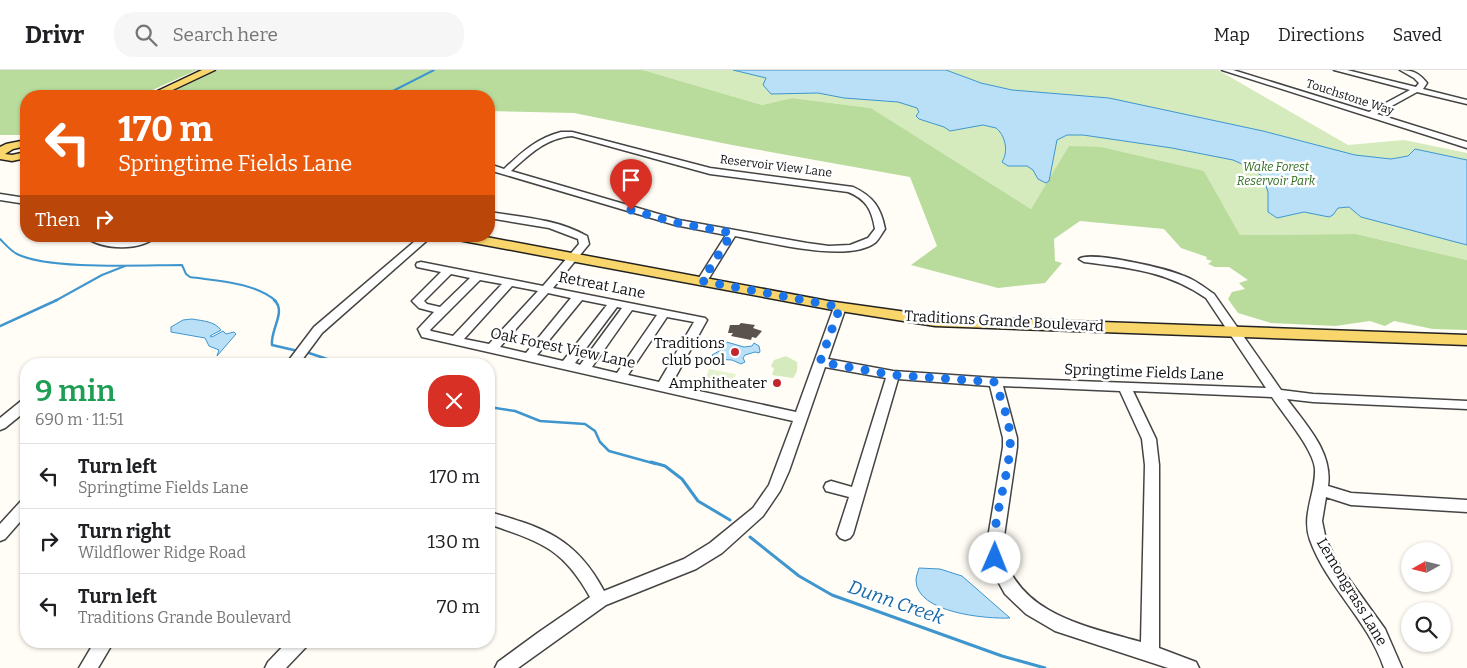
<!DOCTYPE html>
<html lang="en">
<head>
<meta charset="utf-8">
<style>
	:root { --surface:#fff; --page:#f6f6f6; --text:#202124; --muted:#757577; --line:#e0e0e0 }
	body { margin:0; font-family:Bitter,serif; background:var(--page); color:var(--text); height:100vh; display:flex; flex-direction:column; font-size:19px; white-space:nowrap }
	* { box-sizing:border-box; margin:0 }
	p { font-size:16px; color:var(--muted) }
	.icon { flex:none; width:28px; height:28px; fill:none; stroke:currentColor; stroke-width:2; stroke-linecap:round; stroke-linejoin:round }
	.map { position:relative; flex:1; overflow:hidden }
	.side { position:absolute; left:20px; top:288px; width:475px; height:290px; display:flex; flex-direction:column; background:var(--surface); border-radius:20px; box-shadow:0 1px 4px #0004 }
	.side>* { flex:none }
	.hud { position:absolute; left:20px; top:20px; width:475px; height:152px; border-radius:20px; box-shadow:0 1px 4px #0004; background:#ea580c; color:#fff; overflow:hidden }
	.needle { width:32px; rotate:262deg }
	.buttons { position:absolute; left:1401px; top:472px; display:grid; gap:10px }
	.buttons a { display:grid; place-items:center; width:50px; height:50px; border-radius:50%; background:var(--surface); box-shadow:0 1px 4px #0004; font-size:25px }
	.pin { position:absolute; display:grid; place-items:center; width:42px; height:42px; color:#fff; margin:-51px -21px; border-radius:50% 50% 50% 0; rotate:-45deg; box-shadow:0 0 5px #0007 }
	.pin .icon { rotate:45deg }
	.me { position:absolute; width:55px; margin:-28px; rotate:1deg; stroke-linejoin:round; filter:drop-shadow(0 0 4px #0008) }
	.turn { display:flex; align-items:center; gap:18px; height:105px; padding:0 15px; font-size:22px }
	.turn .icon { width:65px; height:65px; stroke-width:2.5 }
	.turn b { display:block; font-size:35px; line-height:42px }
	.then { display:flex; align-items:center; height:48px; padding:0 15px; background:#0003; gap:10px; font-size:19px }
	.round { display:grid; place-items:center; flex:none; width:52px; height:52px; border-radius:20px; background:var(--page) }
	.headline { display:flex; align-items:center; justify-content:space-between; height:85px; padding:0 15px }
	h1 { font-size:30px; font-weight:600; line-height:38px; color:#1e9e55 }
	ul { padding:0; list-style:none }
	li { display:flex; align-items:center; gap:15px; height:65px; padding:0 15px; border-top:1px solid var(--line) }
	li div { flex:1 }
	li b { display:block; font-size:19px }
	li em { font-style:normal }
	header { display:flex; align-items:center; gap:30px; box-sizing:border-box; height:70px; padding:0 25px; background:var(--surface); border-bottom:1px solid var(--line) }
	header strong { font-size:24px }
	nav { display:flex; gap:28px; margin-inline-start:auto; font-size:18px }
	.search { width:350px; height:45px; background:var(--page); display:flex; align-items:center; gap:12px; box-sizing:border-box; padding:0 18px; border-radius:20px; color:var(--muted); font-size:19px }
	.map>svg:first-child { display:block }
	.green { fill:#d5ebbd }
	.forest { fill:#b9dc9c }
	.pitch { fill:#e6f2cf }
	.water { fill:#b9e0f7; stroke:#3f96cf }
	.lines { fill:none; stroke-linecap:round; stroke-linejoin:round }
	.stream-far2 { stroke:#3f96cf; stroke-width:2 }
	.stream-far1 { stroke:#3f96cf; stroke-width:2.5 }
	.stream { stroke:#3f96cf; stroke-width:3 }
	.building { fill:#5a524d }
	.minor-casing { stroke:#444; stroke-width:3 }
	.major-casing { stroke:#222; stroke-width:3 }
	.minor { fill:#fff; fill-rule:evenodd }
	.major { fill:#f9d66b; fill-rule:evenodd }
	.route { stroke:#1a73e8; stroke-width:9; stroke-dasharray:0 16.2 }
	.poi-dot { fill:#c4262e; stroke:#fff; stroke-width:2 }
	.labels { text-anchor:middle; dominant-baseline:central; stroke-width:5; stroke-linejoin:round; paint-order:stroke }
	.far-street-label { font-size:12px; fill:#111; stroke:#fff }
	.far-park-label { font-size:12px; font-style:italic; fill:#2f6b1f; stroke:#fff }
	.street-label { font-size:15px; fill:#111; stroke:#fff }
	.poi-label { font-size:15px; fill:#111; stroke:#fff; text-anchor:end }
	.near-water-label { font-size:19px; font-style:italic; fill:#1768a6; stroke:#fff }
</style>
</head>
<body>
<header>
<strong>Drivr</strong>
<div class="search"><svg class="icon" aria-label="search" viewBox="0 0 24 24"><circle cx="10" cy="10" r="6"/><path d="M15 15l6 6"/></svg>Search here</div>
<nav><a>Map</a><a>Directions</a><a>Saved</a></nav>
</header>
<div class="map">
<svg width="1467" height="598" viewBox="0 0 1467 598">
	<rect width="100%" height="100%" fill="#fffdf5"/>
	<g class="green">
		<path d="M 643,0 L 1218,0 L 1348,75 L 1404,70 L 1467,83 L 1467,190 L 1356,164 L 1240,165 L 1204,101 L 1063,87 L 1031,139 L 871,38 L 792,28 L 762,35 Z"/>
		<path d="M 786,286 L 797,292 C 798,299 797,303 793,308 L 772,305 L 774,299 L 771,296 L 774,290 Z"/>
	</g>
	<g class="forest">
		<path d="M 0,0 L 197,0 L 139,26 L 26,26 L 26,65 L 0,65 Z"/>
		<path d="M 218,0 L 643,0 L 762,35 L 792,28 L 871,38 L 1031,139 L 1069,76 L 1101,77 L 1204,101 L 1240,165 L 1356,164 L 1467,190 L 1467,260 L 1433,259 L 1394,251 L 1385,256 L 1370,251 L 1335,256 L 1271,253 L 1238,243 L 1228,229 L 1232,222 L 1245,219 L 1239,213 L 1248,210 L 1229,197 L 1215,197 L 1208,194 L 1212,191 L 1206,189 L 1207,187 L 1181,178 L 1164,159 L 1080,151 L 1054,169 L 1055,191 L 1062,193 L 1045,213 L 998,218 L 911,195 L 937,176 L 910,107 L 732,75 L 574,43 L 489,41 L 489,26 L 164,26 Z"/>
	</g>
	<path class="pitch" d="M 709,299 L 736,304 L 732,314 L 705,309 Z"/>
	<g class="water">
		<path d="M 733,0 L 946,0 L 981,13 L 1012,20 L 1109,28 L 1263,61 L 1355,85 L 1391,89 L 1408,86 L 1415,79 L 1467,90 L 1467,175 L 1361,147 L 1349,137 L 1338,138 L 1333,145 L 1329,147 L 1304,142 L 1277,148 L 1268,142 L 1268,122 L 1263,107 L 1251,98 L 1233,90 L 1172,78 L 1083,65 L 1067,65 L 1057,70 L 1049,111 L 1046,113 L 1038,109 L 1033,100 L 1027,96 L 1008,96 L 1002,92 C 1009,81 1005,65 996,58 L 983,55 L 950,61 L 944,57 L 919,49 L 916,46 L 919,42 L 917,38 L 898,32 L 844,28 L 818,23 L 771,24 L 763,15 L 766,8 Z"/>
		<path d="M 192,249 C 203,251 214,251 221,260 L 210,266 L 212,267 L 223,261 L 226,264 L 234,262 L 236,264 L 217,286 L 219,280 L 209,276 L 205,268 L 171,262 L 171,257 L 183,250 Z"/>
		<path d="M 723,271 L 744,277 L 752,276 L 754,273 L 759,276 L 760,281 L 759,283 L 755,282 L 745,285 L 743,288 L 745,292 L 741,294 L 732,290 L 715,289 L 712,285 L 721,280 L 719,274 Z"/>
		<path d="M 919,498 L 940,499 L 962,506 L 1010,548 C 986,549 916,543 916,510 C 916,506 918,502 919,498 Z"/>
	</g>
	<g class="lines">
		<g class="stream-far2">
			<path d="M 383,26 L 434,0"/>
			<path d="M 0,169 C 5,174 11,181 17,184 C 49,200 143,195 182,195 L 186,204 L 190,207 C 217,211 254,212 276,231"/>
			<path d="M 55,231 L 102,205 L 125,196"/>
		</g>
		<g class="stream-far1">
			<path d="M 274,230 C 287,241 270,260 272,275 L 298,281"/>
			<path d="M 0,256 L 57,230"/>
			<path d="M 306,282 L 342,294"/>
			<path d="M 489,337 L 515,341 L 540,351 L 585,354 L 595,361 L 600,372 L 609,381 L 656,394"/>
		</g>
		<g class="stream">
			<path d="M 651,392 L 665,396 L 682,409 L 698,431 L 730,450"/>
			<path d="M 750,467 L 799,506 L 832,525 L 1002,586 L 1045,598"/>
		</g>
	</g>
	<path class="building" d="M 741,253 L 755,255 L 753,258 L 762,261 L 756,268 L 752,267 L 751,270 L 731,266 L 733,263 L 728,263 L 730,255 L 739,255 Z"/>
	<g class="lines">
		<g class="minor-casing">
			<g id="minor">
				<path d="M 1222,0 L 1233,0 L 1369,42 L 1410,20 L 1334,0 L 1347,0 L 1416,17 L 1419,13 L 1414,8 L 1400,0 C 1413,0 1419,3 1427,13 L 1423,19 L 1467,30 L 1467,34 L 1417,22 L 1377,44 L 1467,72 L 1467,78 Z"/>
				<path d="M 561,62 L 572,62 L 710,98 L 853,117 C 873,126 881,138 885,159 C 882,163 879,169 876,172 C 849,194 768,172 735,166 L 706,213 L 698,213 L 697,211 L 726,165 L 675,155 L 489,100 L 489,94 L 504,99 C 522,82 537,68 561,62 ZM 572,66 L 710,104 L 848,122 C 866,129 872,140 875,159 L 868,168 L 850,175 L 829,176 L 807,173 L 679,150 L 511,101 C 530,84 546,68 572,66 Z"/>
				<path d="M 0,124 L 26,128 L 26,134 L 0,130 Z"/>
				<path d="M 489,142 C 522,147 557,149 587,166 L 589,174 L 553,218 L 705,248 L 707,250 L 671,315 L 796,342 L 834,237 L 840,234 L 846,237 L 828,289 L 893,301 L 995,308 L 1266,318 L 1206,228 C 1167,201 1130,198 1084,192 L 1079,189 C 1089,180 1169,199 1184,206 C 1195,210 1204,217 1214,224 L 1281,320 L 1313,324 L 1467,331 L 1467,339 L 1313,332 L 1287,329 C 1306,355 1333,382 1328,416 L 1351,423 L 1467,430 L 1467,442 L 1351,435 L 1326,427 L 1322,451 L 1326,470 L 1341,498 L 1385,559 L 1402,598 L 1384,598 C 1368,550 1327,517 1310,470 C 1301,445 1316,423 1315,399 C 1314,380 1283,344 1272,327 L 1133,321 L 1156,369 L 1159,395 L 1159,578 L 1196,592 L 1199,598 L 1168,598 L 1055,561 L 1026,544 L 1005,524 L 990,497 L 986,480 L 1003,377 L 1003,368 L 990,316 L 898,309 L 853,464 L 850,468 L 845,470 L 840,468 L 837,464 L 849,427 L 826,421 L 824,417 L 826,413 L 831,411 L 852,417 L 886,308 L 825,297 L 789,401 L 780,421 L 763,446 L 722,483 L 696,499 L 606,535 L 518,598 L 495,598 L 498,592 L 539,562 L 590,527 C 562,477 540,472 489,454 L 489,442 C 543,457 576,468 604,521 L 684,489 L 710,473 L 753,438 L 769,415 L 793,351 L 422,267 L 418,259 L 434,242 L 419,238 L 412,231 L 441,202 L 417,197 L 416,195 L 417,193 L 421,192 L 543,216 L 579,174 L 578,169 L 549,158 L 489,148 ZM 451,204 L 470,208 L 440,237 L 427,234 L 424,231 ZM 480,210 L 502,214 L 453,266 L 431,261 L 430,260 ZM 512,216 L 538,221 L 489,274 L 464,269 ZM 548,223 L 571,228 L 526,283 L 500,277 ZM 582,230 L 607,235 L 563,291 L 537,285 ZM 617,237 L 622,238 L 580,295 L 575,293 ZM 632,240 L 657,245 L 617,303 L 592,297 ZM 667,247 L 694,252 L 659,312 L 628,305 ZM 1003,316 L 1120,321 L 1142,369 L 1145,395 L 1141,572 C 1086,556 1018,545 1002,480 L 1017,377 L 1017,368 Z"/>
				<path d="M 84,166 L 100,166 L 127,172 L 143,166 L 157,166 C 140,182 101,180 84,166 Z"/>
				<path d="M 421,166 L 432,166 L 322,263 L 299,294 L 286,294 L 314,257 Z"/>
				<path d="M 26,330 L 26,341 L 5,358 L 0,360 L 0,348 L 21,331 Z"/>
				<path d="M 26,429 L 26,445 L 5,469 L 0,471 L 0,454 L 21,431 Z"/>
				<path d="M 95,571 L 114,571 L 98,598 L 79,598 Z"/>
				<path d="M 288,571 L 309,571 L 306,577 L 286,598 L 265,598 L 268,592 Z"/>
			</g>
		</g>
		<g class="major-casing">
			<g id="major">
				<path d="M 202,0 L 215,0 L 160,26 L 147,26 Z"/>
				<path d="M 26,70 L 26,76 L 13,79 L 5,84 L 12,85 L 26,82 L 26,88 L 12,91 L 0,89 L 0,77 L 6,74 Z"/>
				<path d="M 452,166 L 481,166 L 828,231 L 935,246 L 1467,265 L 1467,275 L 935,256 L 828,239 L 458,170 Z"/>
			</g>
		</g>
		<use href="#minor" class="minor"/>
		<use href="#major" class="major"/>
	</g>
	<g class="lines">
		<path class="route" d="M 631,140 L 678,153 L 732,163 L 702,211 L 840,237 L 820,292 L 893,305 L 995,312 C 1002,332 1012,355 1010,377 C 1008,411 990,455 995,488"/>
	</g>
	<g class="poi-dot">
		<circle cx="735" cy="282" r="5"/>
		<circle cx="777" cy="313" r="5"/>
	</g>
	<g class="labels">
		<g class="far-street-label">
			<text transform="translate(1350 27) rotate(18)">Touchstone Way</text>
			<text transform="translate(776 96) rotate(7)">Reservoir View Lane</text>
		</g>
		<g class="far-park-label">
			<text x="1276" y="97">Wake Forest<tspan x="1276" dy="14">Reservoir Park</tspan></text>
		</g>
		<g class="street-label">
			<text transform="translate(602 215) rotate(11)">Retreat Lane</text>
			<text transform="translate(1004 251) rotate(3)">Traditions Grande Boulevard</text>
			<text transform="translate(563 278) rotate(12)">Oak Forest View Lane</text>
			<text transform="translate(1144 302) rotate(2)">Springtime Fields Lane</text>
			<text transform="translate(1352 522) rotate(59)">Lemongrass Lane</text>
		</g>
		<g class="poi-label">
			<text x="725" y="273">Traditions<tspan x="725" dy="17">club pool</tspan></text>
			<text x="767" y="313">Amphitheater</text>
		</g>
		<g class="near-water-label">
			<text transform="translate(896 532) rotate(19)">Dunn Creek</text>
		</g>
	</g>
</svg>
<div class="buttons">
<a><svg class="needle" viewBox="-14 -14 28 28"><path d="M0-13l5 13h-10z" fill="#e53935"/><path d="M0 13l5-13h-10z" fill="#757577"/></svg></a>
<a><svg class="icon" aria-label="search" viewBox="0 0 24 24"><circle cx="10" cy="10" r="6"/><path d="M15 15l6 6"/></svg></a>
</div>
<div class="pin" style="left:631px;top:140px;background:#d93025"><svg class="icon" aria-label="arrive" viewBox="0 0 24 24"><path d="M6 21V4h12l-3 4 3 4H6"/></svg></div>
<svg class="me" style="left:995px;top:488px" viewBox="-20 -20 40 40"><circle r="19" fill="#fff"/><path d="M0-13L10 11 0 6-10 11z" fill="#1a73e8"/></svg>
<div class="hud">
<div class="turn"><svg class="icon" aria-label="left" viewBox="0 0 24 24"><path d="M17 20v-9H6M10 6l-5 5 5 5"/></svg><div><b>170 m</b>Springtime Fields Lane</div></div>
<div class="then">Then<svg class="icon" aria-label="right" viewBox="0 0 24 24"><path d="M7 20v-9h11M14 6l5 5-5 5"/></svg></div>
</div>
<section class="side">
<div class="headline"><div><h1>9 min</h1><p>690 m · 11:51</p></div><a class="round" style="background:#d93025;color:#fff"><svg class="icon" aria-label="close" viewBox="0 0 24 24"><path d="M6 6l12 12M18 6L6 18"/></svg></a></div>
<ul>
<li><svg class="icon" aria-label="left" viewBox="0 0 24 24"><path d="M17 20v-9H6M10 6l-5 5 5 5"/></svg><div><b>Turn left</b><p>Springtime Fields Lane</p></div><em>170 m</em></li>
<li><svg class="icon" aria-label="right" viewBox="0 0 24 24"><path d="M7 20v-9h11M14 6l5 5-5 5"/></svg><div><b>Turn right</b><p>Wildflower Ridge Road</p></div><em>130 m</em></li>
<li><svg class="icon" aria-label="left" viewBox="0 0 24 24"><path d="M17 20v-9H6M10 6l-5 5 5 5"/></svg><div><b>Turn left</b><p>Traditions Grande Boulevard</p></div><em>70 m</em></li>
</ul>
</section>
</div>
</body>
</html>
